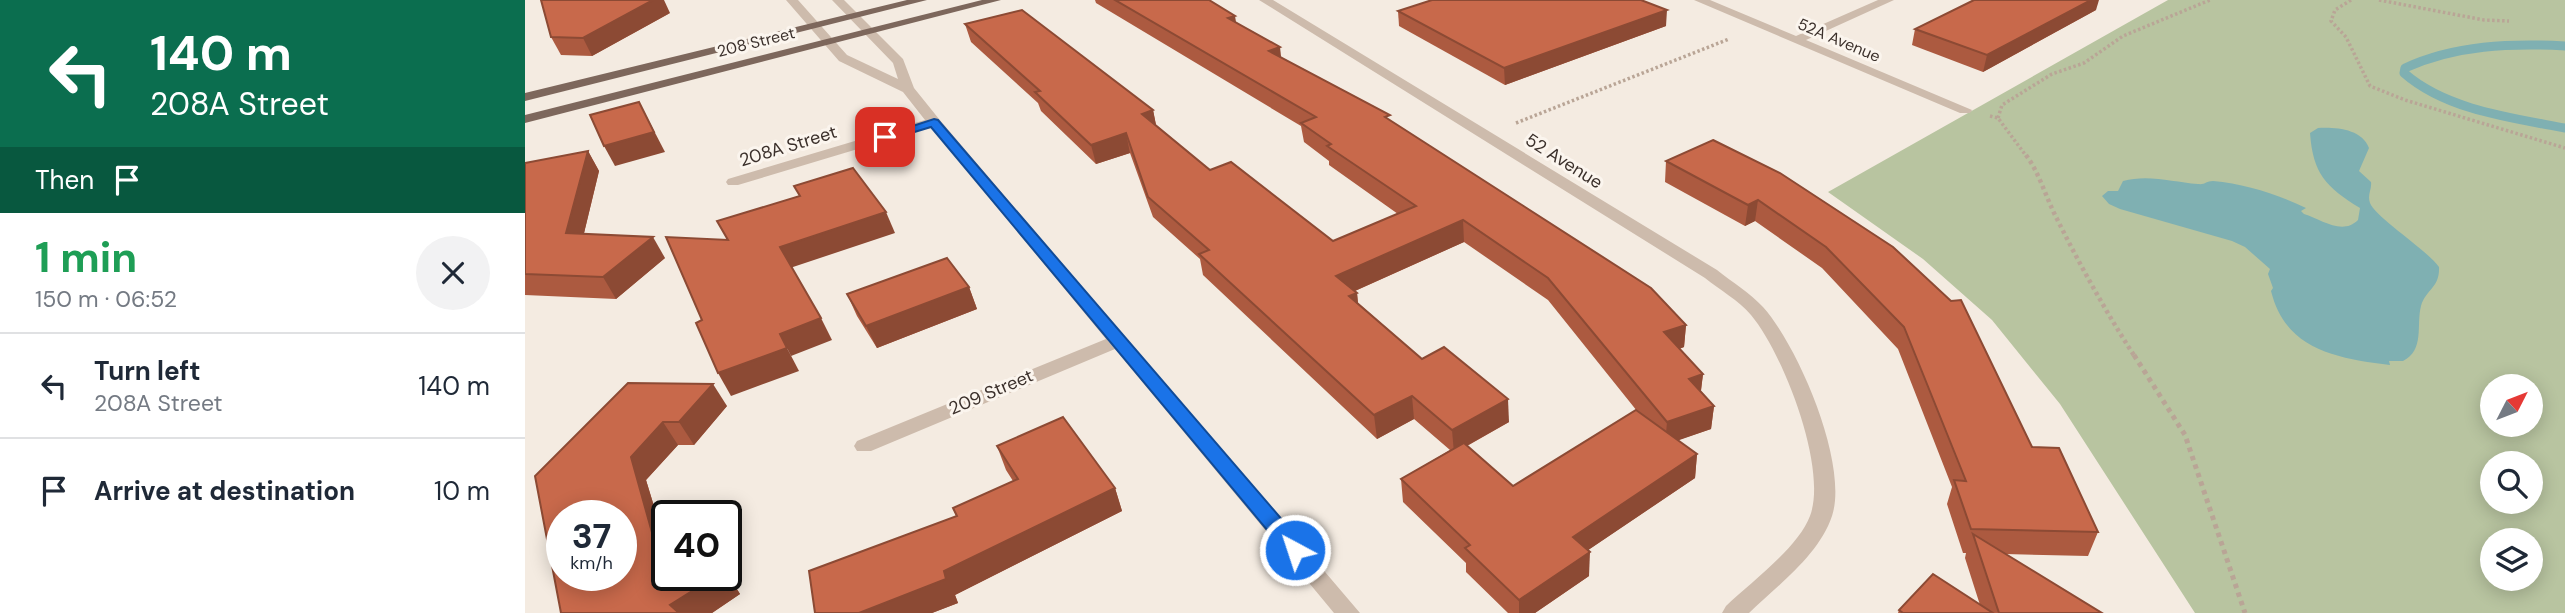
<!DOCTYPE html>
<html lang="en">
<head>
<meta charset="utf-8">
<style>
	:root { --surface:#fff; --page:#f2f2f3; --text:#1f2937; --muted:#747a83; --line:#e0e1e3 }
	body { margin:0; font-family:"DM Sans",sans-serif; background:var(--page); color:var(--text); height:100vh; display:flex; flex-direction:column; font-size:26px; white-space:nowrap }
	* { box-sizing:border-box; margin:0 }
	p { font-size:23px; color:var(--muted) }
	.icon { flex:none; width:38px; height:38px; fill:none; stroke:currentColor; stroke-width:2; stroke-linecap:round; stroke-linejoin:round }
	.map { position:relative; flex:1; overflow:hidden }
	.side { display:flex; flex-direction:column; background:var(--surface); width:525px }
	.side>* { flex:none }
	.hud { background:#0b6e4f; color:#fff; overflow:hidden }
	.needle { width:46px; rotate:48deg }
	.fabs { position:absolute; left:1955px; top:374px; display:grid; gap:14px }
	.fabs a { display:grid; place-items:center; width:63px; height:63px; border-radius:50%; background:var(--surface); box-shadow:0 4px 18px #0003; font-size:35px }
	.speed { position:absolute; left:21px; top:500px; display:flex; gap:14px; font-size:35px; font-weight:700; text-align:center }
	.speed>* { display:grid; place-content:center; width:91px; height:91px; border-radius:50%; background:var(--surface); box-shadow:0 4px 18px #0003; line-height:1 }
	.speed small { font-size:18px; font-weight:400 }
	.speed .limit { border:4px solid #111; border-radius:10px; background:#fff; color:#111 }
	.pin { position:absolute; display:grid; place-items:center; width:60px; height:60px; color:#fff; margin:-30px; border-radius:14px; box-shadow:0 4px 10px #0006 }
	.me { position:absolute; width:77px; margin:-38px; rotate:320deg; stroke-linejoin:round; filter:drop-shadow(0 0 5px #0008) }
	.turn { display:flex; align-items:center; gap:24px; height:147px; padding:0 35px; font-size:32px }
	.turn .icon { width:91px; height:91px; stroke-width:2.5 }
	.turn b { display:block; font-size:49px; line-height:60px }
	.then { display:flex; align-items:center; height:66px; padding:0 35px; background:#0003; gap:14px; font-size:26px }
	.round { display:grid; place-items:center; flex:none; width:74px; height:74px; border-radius:37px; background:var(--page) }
	.summary { display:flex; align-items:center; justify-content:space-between; height:119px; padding:0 35px }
	h1 { font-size:42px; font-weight:700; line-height:52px; color:#1e9e55 }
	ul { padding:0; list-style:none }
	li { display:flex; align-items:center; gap:21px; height:105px; padding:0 35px; border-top:2px solid var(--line) }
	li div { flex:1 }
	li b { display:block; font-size:26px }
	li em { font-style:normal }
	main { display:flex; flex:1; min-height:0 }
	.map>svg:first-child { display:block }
	.green { fill:#b8c4a0; fill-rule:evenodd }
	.water { fill:#7fb0b2 }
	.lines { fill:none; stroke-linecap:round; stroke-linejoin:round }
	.stream { stroke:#7fb0b2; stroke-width:9 }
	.path-far2 { stroke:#b9a596; stroke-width:3.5; stroke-dasharray:2.5 2.5; stroke-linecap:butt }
	.path-far1 { stroke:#b9a596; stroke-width:4.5; stroke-dasharray:3.5 3.5; stroke-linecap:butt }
	.path { stroke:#b9a596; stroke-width:5; stroke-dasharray:4.5 4.5; stroke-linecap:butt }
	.minor { fill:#cdbbac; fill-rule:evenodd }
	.major { fill:#7d675c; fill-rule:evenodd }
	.wall { fill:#ac5a40; fill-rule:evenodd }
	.shaded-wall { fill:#8c4a34 }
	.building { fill:#c8694b; stroke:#8c4a34; stroke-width:2; fill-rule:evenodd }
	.route { fill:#1a73e8; stroke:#114b97; stroke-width:2 }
	.labels { text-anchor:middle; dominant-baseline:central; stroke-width:6; stroke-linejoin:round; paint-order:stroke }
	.far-street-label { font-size:16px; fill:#3b302b; stroke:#fbf5ee }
	.street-label { font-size:18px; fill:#3b302b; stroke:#fbf5ee }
</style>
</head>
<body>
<main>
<section class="side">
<div class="hud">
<div class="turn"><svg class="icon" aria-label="left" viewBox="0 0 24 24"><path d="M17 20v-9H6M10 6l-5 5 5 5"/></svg><div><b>140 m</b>208A Street</div></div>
<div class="then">Then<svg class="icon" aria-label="arrive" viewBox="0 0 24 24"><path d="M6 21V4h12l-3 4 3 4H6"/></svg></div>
</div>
<div class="summary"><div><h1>1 min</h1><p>150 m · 06:52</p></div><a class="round"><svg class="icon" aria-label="close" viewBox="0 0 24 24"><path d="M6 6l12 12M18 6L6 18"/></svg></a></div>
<ul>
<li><svg class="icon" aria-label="left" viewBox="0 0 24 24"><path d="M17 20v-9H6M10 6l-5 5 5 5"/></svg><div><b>Turn left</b><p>208A Street</p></div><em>140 m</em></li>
<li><svg class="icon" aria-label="arrive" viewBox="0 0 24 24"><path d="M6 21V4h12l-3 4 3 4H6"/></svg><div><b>Arrive at destination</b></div><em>10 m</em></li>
</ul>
</section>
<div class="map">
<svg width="2040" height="613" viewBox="0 0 2040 613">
	<rect width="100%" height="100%" fill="#f4ebe1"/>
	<path class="green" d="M 1643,0 L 2040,0 L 2040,613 L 1670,613 L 1535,404 L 1467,320 L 1398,259 L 1303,192 ZM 1967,387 L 2006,387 L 2006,425 L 1967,425 ZM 1967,464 L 2006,464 L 2006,502 L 1967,502 ZM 1967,541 L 2006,541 L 2006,579 L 1967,579 Z"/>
	<path class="water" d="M 1793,128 C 1811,127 1837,129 1844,148 L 1834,171 L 1846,182 C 1847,189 1842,195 1845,203 C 1850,217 1901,249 1914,267 C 1915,288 1901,289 1896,306 C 1891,325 1900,350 1878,361 L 1864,361 L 1865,365 C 1813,358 1761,351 1746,291 L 1748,288 L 1743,274 L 1745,269 L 1720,247 L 1707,241 L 1595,209 L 1584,204 L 1577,196 L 1583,191 L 1593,191 L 1598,181 C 1623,174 1648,182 1673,184 C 1680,185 1681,181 1688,181 C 1720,184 1752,194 1781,208 L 1776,211 L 1779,214 C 1796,219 1817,236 1833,220 L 1835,208 C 1801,187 1788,174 1785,133 Z"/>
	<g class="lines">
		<path class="stream" d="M 2040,46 C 1986,43 1930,45 1880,68 L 1879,73 C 1921,110 1987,118 2040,128"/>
		<g class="path-far2">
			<path d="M 1826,0 L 1810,10 L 1806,21 L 1821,37 L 1845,86 L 1880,100 L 2040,148"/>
			<path d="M 1854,0 L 1959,20 L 1984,21"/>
			<path d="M 1465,116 L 1473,118 L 1502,157"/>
			<path d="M 1473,118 L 1477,105 L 1527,74 L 1559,63 L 1598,36 L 1685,0"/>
			<path d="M 991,123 L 1204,39"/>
		</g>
		<path class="path-far1" d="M 1501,155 C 1515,174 1521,198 1532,219 C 1556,267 1581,312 1610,357"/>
		<path class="path" d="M 1609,355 L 1660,435 L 1720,613"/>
		<g class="minor">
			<path d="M 261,0 L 273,0 L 322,55 L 373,79 L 368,63 L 307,0 L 319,0 L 378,59 L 389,88 L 414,119 L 835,613 L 809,613 L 590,349 L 346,451 L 332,451 L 329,446 L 332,441 L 581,339 L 406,127 L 213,185 L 203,185 L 201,182 L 203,179 L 400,120 L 378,92 L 314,61 Z"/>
			<path d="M 734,0 L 748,0 L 1192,270 C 1207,282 1225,293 1238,307 C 1273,346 1324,464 1307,516 C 1294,555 1253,585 1224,613 L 1197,613 L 1201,606 C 1225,583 1273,548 1285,516 C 1303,468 1258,353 1226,315 C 1213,300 1195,290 1180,278 Z"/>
			<path d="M 1169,0 L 1185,0 L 1271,36 L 1353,0 L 1369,0 L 1281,40 L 1447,110 L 1445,113 L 1435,113 Z"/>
		</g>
		<g class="major">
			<path d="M 382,0 L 402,0 L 0,101 L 0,93 Z"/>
			<path d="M 457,0 L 476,0 L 0,123 L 0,115 Z"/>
		</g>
	</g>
	<g class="wall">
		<path d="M 570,0 L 684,0 L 711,23 L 756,57 L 866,121 L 1161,325 L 1159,347 L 1154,349 L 1178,374 L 1176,391 L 1189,406 L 1186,429 L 1153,440 L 1172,454 L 1170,478 L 1063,550 L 1064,576 L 1010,613 L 983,613 L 941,572 L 941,563 L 878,502 L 876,479 L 925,450 L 889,419 L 852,439 L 678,275 L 675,259 L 628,217 L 605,153 L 571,164 L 516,111 L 513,103 L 446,42 L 440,24 L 628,110 L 631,125 L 685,170 L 808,241 L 873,214 L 804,165 L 804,161 L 779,142 L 776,126 L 571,3 ZM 939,242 L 1023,300 L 1112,411 L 988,486 L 942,446 L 984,422 L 897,359 L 833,303 L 832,293 L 830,291 Z"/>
		<path d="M 1571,10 L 1458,72 L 1387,45 L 1390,29 Z"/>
		<path d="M 873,11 L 1141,26 L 980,85 L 874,26 Z"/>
		<path d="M 145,13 L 67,56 L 36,55 L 26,37 Z"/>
		<path d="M 63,151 L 74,171 L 59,233 L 140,258 L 91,299 L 0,295 L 0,163 Z"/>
		<path d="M 1141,161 L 1255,173 L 1507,447 L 1573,532 L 1563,556 L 1480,554 L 1577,613 L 1373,613 L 1374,610 L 1455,605 L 1440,558 L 1441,553 L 1438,553 L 1422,504 L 1427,487 L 1373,349 L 1297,268 L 1230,221 L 1220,226 L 1140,182 Z"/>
		<path d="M 444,287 L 452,309 L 352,348 L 332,316 L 322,294 Z"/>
		<path d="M 103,383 L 202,406 L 169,445 L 153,445 L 121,480 L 142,549 L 201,576 L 201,572 L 215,594 L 187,613 L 36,613 Z"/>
		<path d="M 472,446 L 590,488 L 597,511 L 430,595 L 433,603 L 407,613 L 290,613 L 431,516 L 428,508 L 488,481 L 481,470 Z"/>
	</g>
	<g class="shaded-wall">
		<path d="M 128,0 L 139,0 L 145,13 L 67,56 L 58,38 Z"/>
		<path d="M 1566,0 L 1574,0 L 1571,10 L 1458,72 L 1462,55 Z"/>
		<path d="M 1142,10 L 1141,26 L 980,85 L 979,68 Z"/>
		<path d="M 710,16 L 713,34 L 703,18 Z"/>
		<path d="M 755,47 L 757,65 L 744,51 Z"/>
		<path d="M 114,102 L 140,152 L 90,166 L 79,146 Z"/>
		<path d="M 628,110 L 632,130 L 617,114 Z"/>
		<path d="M 601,133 L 605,153 L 571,164 L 566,145 Z"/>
		<path d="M 63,151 L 74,171 L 54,254 L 41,233 Z"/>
		<path d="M 1233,200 L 1230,221 L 1220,226 L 1223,205 Z"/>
		<path d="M 361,212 L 370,233 L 265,268 L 255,247 Z"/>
		<path d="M 938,220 L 939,242 L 814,298 L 811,276 Z"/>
		<path d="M 128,237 L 140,258 L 91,299 L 78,277 Z"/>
		<path d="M 444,287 L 452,309 L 352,348 L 341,326 Z"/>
		<path d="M 832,293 L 834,315 L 824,296 Z"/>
		<path d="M 296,318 L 307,340 L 266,356 L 255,334 Z"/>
		<path d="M 1161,325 L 1159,347 L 1137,355 L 1139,332 Z"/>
		<path d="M 262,348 L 274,371 L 206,396 L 193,373 Z"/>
		<path d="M 1178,374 L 1175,397 L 1164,379 Z"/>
		<path d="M 188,384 L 202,406 L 169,445 L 154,422 Z"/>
		<path d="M 887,396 L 889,419 L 852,439 L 849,415 Z"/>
		<path d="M 983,399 L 984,422 L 929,453 L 927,430 Z"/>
		<path d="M 1189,406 L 1186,429 L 1140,445 L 1142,422 Z"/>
		<path d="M 138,422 L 153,445 L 121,480 L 142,549 L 133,554 L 106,457 Z"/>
		<path d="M 1172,454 L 1170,478 L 1047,561 L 1048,537 Z"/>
		<path d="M 590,488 L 597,511 L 430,595 L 433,603 L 407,613 L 334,613 Z"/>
		<path d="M 1065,552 L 1064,576 L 1010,613 L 994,613 L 994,600 Z"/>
		<path d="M 201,572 L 215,594 L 187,613 L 151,613 L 145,605 L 191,576 L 201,576 Z"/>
	</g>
	<g class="building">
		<path d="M 16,0 L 128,0 L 58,38 L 26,37 Z"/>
		<path d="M 590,0 L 684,0 L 710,16 L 703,18 L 755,47 L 744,51 L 865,115 L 860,117 L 1126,288 L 1161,325 L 1139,332 L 1178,374 L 1164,379 L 1189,406 L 1142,422 L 1023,278 L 938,220 L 811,276 L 832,293 L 824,296 L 897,359 L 919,347 L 983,399 L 927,430 L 887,396 L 849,415 L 674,254 L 684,250 L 623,197 L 601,133 L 566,145 L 510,92 L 515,91 L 440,24 L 497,10 L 628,110 L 617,114 L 685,170 L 706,162 L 808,241 L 891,206 L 802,146 L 806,144 L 776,123 L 791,117 Z"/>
		<path d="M 907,0 L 1116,0 L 1142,10 L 979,68 L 873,11 Z"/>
		<path d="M 1449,0 L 1566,0 L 1462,55 L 1390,29 Z"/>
		<path d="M 114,102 L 129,132 L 79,146 L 65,115 Z"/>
		<path d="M 1188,140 L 1255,173 L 1368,247 L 1426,301 L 1436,300 L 1507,447 L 1534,448 L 1573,532 L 1446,529 L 1429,480 L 1441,481 L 1379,327 L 1301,247 L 1233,200 L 1223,205 L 1141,161 Z"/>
		<path d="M 63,151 L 41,233 L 128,237 L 78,277 L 0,274 L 0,163 Z"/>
		<path d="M 328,168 L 361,212 L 255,247 L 296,318 L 255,334 L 262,348 L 193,373 L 171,323 L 177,320 L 141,237 L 203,240 L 192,221 L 275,196 L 269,186 Z"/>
		<path d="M 422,258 L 444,287 L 341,326 L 322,294 Z"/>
		<path d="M 103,383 L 188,384 L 154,422 L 138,422 L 106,457 L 133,554 L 142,549 L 142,576 L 191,576 L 145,605 L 154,613 L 36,613 L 10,476 ZM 37,516 L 96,516 L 96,576 L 37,576 Z"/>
		<path d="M 1111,410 L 1172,454 L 1048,537 L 1065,552 L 994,600 L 940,548 L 945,545 L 876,479 L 939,443 L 988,486 Z"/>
		<path d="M 538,417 L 590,488 L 419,571 L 421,579 L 334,613 L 290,613 L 284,571 L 432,516 L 428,508 L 493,479 L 472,446 Z"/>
		<path d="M 1448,534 L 1577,613 L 1474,613 Z"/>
		<path d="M 1408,574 L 1468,613 L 1378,613 L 1374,610 Z"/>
	</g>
	<path class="route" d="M 409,119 L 413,120 L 778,544 L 781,550 L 778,555 L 770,558 L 763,555 L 406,127 L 360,141 L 354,137 Z"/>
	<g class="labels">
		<g class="far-street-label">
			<text transform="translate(1314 40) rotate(23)">52A Avenue</text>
			<text transform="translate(231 42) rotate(-14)">208 Street</text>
		</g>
		<g class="street-label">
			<text transform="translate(263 146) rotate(-17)">208A Street</text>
			<text transform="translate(1039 161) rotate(32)">52 Avenue</text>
			<text transform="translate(466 392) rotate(-23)">209 Street</text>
		</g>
	</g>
</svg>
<div class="fabs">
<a><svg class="needle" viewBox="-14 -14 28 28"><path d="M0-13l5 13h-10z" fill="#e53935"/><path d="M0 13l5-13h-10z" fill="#747a83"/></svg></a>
<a><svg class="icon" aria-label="search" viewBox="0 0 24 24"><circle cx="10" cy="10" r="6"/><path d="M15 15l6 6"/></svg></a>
<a><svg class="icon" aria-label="layers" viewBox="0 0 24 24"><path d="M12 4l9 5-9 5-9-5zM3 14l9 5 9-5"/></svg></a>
</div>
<div class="speed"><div>37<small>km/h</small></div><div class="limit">40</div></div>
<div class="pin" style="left:360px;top:137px;background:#d93025"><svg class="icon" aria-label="arrive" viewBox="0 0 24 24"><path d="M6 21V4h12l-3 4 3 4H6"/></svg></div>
<svg class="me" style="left:770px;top:550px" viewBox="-20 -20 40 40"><circle r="17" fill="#1a73e8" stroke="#fff" stroke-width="3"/><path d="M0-11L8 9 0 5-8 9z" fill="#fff"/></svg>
</div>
</main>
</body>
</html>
